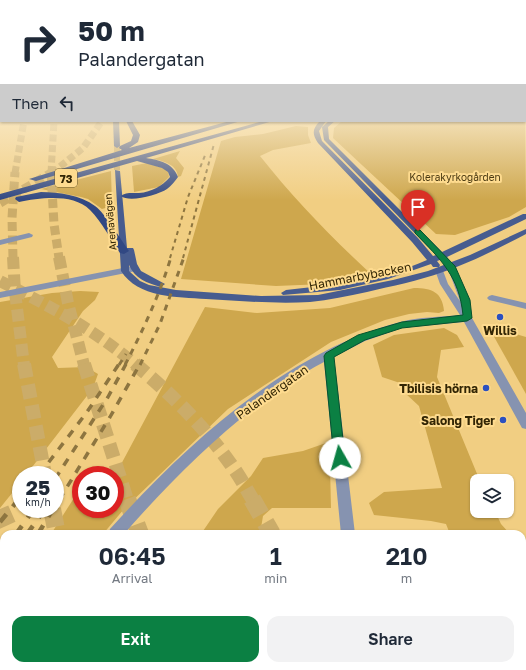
<!DOCTYPE html>
<html lang="en">
<head>
<meta charset="utf-8">
<style>
	:root { --surface:#fff; --page:#f2f2f3; --text:#1f2937; --muted:#747a83; --accent:#0b8043 }
	body { margin:0; font-family:"Golos Text",sans-serif; background:var(--page); color:var(--text); height:100vh; display:flex; flex-direction:column; font-size:15px; white-space:nowrap }
	* { box-sizing:border-box; margin:0 }
	p { font-size:13px; color:var(--muted) }
	.icon { flex:none; width:22px; height:22px; fill:none; stroke:currentColor; stroke-width:2; stroke-linecap:round; stroke-linejoin:round }
	.map { position:relative; flex:1; overflow:hidden }
	.panel { position:absolute; left:0px; top:530px; width:526px; height:140px; display:flex; flex-direction:column; background:var(--surface); border-radius:12px 12px 0 0; box-shadow:0 1px 3px #0004 }
	.panel>* { flex:none }
	.top-card { position:absolute; left:0px; top:0px; width:526px; height:122px; box-shadow:0 1px 3px #0004; background:#fff; color:var(--text); overflow:hidden }
	.fabs { position:absolute; left:470px; top:474px; display:grid; gap:8px }
	.fabs a { display:grid; place-items:center; width:44px; height:44px; border-radius:8px; background:var(--surface); box-shadow:0 1px 3px #0004; font-size:20px }
	.speed { position:absolute; left:12px; top:466px; display:flex; gap:8px; font-size:20px; font-weight:700; text-align:center }
	.speed>* { display:grid; place-content:center; width:52px; height:52px; border-radius:50%; background:var(--surface); box-shadow:0 1px 3px #0004; line-height:1 }
	.speed small { font-size:10px; font-weight:400 }
	.speed .limit { border:6px solid #d22; background:#fff; color:#111 }
	.pin { position:absolute; display:grid; place-items:center; width:34px; height:34px; color:#fff; margin:-41px -17px; border-radius:50% 50% 50% 0; rotate:-45deg; box-shadow:0 0 4px #0007 }
	.pin .icon { rotate:45deg }
	.me { position:absolute; width:44px; margin:-22px; rotate:353deg; stroke-linejoin:round; filter:drop-shadow(0 0 3px #0008) }
	.turn { display:flex; align-items:center; gap:14px; height:84px; padding:0 12px; font-size:18px }
	.turn .icon { width:52px; height:52px; stroke-width:2.5 }
	.turn b { display:block; font-size:28px; line-height:34px }
	.then { display:flex; align-items:center; height:38px; padding:0 12px; background:#0003; gap:8px; font-size:15px }
	.eta { display:flex; justify-content:space-evenly; align-items:center; height:68px; text-align:center }
	.eta b { font-size:24px; font-weight:600; line-height:28px }
	.primary-button { display:flex; gap:8px; margin-top:auto; padding:8px 12px }
	.primary-button a { flex:1; height:46px; border-radius:12px; background:var(--accent); color:#fff; font-size:16px; font-weight:600; line-height:46px; text-align:center }
	.primary-button a+a { background:var(--page); color:var(--text) }
	.map>svg:first-child { display:block }
	.green { fill:#cea74d }
	.lines { fill:none; stroke-linecap:round; stroke-linejoin:round }
	.major-tunnel { stroke:#cbac69; stroke-width:6; stroke-dasharray:6 3; stroke-linecap:butt }
	.highway-tunnel-far4 { stroke:#cbac69; stroke-width:7; stroke-dasharray:7 3.5; stroke-linecap:butt }
	.highway-tunnel-far3 { stroke:#cbac69; stroke-width:9; stroke-dasharray:9 4.5; stroke-linecap:butt }
	.highway-tunnel-far2 { stroke:#cbac69; stroke-width:12; stroke-dasharray:12 5.5; stroke-linecap:butt }
	.highway-tunnel-far1 { stroke:#cbac69; stroke-width:14; stroke-dasharray:14 7; stroke-linecap:butt }
	.highway-tunnel { stroke:#cbac69; stroke-width:18; stroke-dasharray:18 9; stroke-linecap:butt }
	.minor { fill:#8693b0; fill-rule:evenodd }
	.major { fill:#475c8f; fill-rule:evenodd }
	.highway { fill:#314883; fill-rule:evenodd }
	.rail-far3 { stroke:#8d7540; stroke-width:2; stroke-dasharray:4 4; stroke-linecap:butt }
	.rail-far2 { stroke:#8d7540; stroke-width:3; stroke-dasharray:6 6; stroke-linecap:butt }
	.rail-far1 { stroke:#8d7540; stroke-width:3.5; stroke-dasharray:8 8; stroke-linecap:butt }
	.rail { stroke:#8d7540; stroke-width:4.5; stroke-dasharray:10 10; stroke-linecap:butt }
	.route { fill:#0b8043; stroke:#07532c }
	.poi-dot { fill:#2c50c0; stroke:#fedb8f; stroke-width:1.5 }
	.labels { text-anchor:middle; dominant-baseline:central; stroke-width:4; stroke-linejoin:round; paint-order:stroke }
	.far-park-label { font-size:10px; fill:#4c3b13; stroke:#fedb8f }
	.far-street-label { font-size:10px; fill:#322504; stroke:#fedb8f }
	.shield { fill:#fedb8f; stroke:#6f5c2e; stroke-width:1 }
	.shield-label { font-size:11px; font-weight:bold; fill:#322504 }
	.street-label { font-size:12px; fill:#322504; stroke:#fedb8f }
	.poi-label { font-size:12px; font-weight:bold; fill:#322504; stroke:#fedb8f; text-anchor:end }
</style>
</head>
<body>
<div class="map">
<svg width="526" height="670" viewBox="0 0 526 670">
	<rect width="100%" height="100%" fill="#f1ce82"/>
	<g class="green">
		<path d="M 525,106 L 526,207 L 509,217 L 455,235 L 436,234 L 333,138 L 334,128 L 342,121 L 525,121 Z"/>
		<path d="M 296,126 L 308,127 L 308,135 L 311,143 L 273,150 L 260,156 C 294,199 331,237 371,274 L 324,284 L 276,286 L 181,279 L 221,141 L 235,137 L 263,134 Z"/>
		<path d="M 180,151 L 176,158 L 184,168 L 181,176 L 178,177 C 177,164 163,161 153,159 Z"/>
		<path d="M 147,163 L 163,168 L 168,171 L 169,177 L 159,187 L 134,192 L 132,166 Z"/>
		<path d="M 111,171 L 112,206 L 102,209 L 88,199 L 81,197 L 41,189 Z"/>
		<path d="M 414,288 C 432,288 442,292 444,311 L 439,313 L 427,312 L 409,314 L 385,320 L 331,342 L 228,409 L 124,509 L 103,534 L 51,534 L 81,487 L 81,509 L 115,509 L 115,475 L 92,475 L 118,470 L 205,307 L 257,313 L 330,308 Z"/>
		<path d="M 80,291 L 99,292 L 95,300 L 83,311 L 52,357 L 58,368 L 86,367 L 98,374 L 93,388 L 26,475 L 21,475 L 21,482 L 0,508 L 0,302 L 52,293 Z"/>
		<path d="M 488,326 L 526,337 L 526,394 Z"/>
		<path d="M 444,328 L 457,335 L 464,347 L 441,350 L 437,377 L 480,481 L 477,481 L 477,511 L 495,511 L 501,524 L 510,534 L 450,534 L 446,524 L 431,521 L 374,515 L 369,503 L 384,492 L 442,488 L 419,406 L 405,393 L 403,384 L 382,377 L 373,345 L 394,335 Z"/>
		<path d="M 326,443 L 330,466 L 331,508 L 272,508 L 263,516 L 260,534 L 201,534 L 218,509 L 251,476 L 263,458 L 303,451 Z"/>
		<path d="M 522,552 L 526,561 L 526,670 L 483,670 L 483,666 L 522,666 Z"/>
		<path d="M 4,608 L 4,662 L 0,667 L 0,615 Z"/>
		<path d="M 112,666 L 214,666 L 212,670 L 110,670 Z"/>
	</g>
	<g class="lines">
		<path class="major-tunnel" d="M 117,146 L 117,171"/>
		<g class="highway-tunnel-far4">
			<path d="M 15,173 L 24,121"/>
			<path d="M 51,173 L 54,121"/>
			<path d="M 52,173 L 83,148 L 102,121"/>
		</g>
		<g class="highway-tunnel-far3">
			<path d="M 51,172 L 54,224 L 59,258"/>
			<path d="M 0,203 L 53,172"/>
			<path d="M 13,258 L 12,218 L 15,172"/>
		</g>
		<g class="highway-tunnel-far2">
			<path d="M 13,257 L 15,292 L 24,365"/>
			<path d="M 59,257 L 68,303 L 84,365"/>
			<path d="M 0,281 C 48,305 95,330 136,365"/>
		</g>
		<g class="highway-tunnel-far1">
			<path d="M 24,364 L 45,475"/>
			<path d="M 84,364 L 127,500"/>
			<path d="M 135,364 C 171,394 205,427 232,466 C 240,476 246,489 253,500"/>
		</g>
		<g class="highway-tunnel">
			<path d="M 127,499 L 140,534"/>
			<path d="M 252,499 L 272,534"/>
			<path d="M 0,509 L 11,534"/>
			<path d="M 52,509 L 57,534"/>
			<path d="M 65,666 L 66,670"/>
			<path d="M 90,666 L 91,670"/>
			<path d="M 191,666 L 193,670"/>
		</g>
		<g class="minor">
			<path d="M 29,233 L 33,235 L 32,237 L 0,245 L 0,240 Z"/>
			<path d="M 451,263 L 455,266 L 470,300 L 472,318 L 526,413 L 526,429 L 522,428 L 464,322 L 402,328 L 365,341 L 334,357 L 355,534 L 341,534 L 324,362 C 250,401 179,471 124,534 L 108,534 L 110,529 C 188,443 285,353 400,322 C 419,317 441,317 460,315 L 440,284 L 435,270 L 436,268 L 442,268 L 448,284 L 460,301 L 447,266 Z"/>
			<path d="M 133,266 L 136,267 L 137,269 L 136,271 L 0,298 L 0,292 Z"/>
			<path d="M 492,295 L 526,303 L 526,309 L 489,300 L 487,298 L 489,296 Z"/>
			<path d="M 4,663 L 4,666 L 20,666 L 19,670 L 1,670 Z"/>
			<path d="M 332,666 L 348,666 L 347,670 L 331,670 Z"/>
		</g>
		<g class="major">
			<path d="M 113,121 L 119,121 L 120,146 L 117,148 L 114,146 Z"/>
			<path d="M 320,121 L 326,121 L 319,131 L 322,141 L 418,238 L 433,256 L 436,255 L 324,140 L 322,127 L 329,121 L 335,121 L 328,127 L 329,139 L 442,252 L 523,214 L 526,214 L 526,219 L 447,257 L 449,260 L 448,262 L 445,263 L 440,260 L 437,261 L 440,265 L 439,267 L 433,267 L 431,264 L 388,279 L 340,290 L 283,295 L 281,293 L 286,290 C 333,285 383,280 427,260 L 412,242 L 318,143 C 312,134 312,129 320,121 Z"/>
			<path d="M 115,170 L 120,171 L 127,248 L 133,248 L 134,250 L 137,264 L 141,271 L 165,284 L 161,287 C 147,283 135,279 129,265 L 129,271 L 140,281 L 149,285 L 176,290 L 261,296 L 318,295 L 393,280 L 428,271 L 470,255 L 526,229 L 526,234 C 499,248 472,262 443,272 C 418,281 392,286 367,292 C 348,296 329,300 310,302 C 275,304 241,301 206,299 C 177,297 138,298 121,271 Z"/>
		</g>
		<g class="highway">
			<path d="M 126,121 L 132,121 L 140,135 L 138,142 L 129,148 L 230,121 L 241,121 L 36,181 L 29,179 L 122,150 L 119,148 L 120,146 L 131,141 L 133,135 Z"/>
			<path d="M 263,121 L 273,121 L 146,158 C 159,160 173,163 178,177 C 175,181 171,186 167,189 C 158,195 129,203 121,196 C 125,192 133,193 139,193 C 152,192 162,186 170,177 L 168,172 L 162,168 L 137,161 L 0,200 L 0,194 Z"/>
			<path d="M 41,192 C 58,192 81,195 95,206 C 105,213 121,240 129,251 L 124,254 L 120,253 C 111,240 102,222 90,210 C 73,193 40,198 19,202 L 15,199 L 16,197 Z"/>
		</g>
		<g class="rail-far3">
			<path d="M 170,258 L 188,197 L 206,153"/>
			<path d="M 183,258 L 214,144"/>
		</g>
		<g class="rail-far2">
			<path d="M 119,365 L 126,354"/>
			<path d="M 125,365 C 143,330 160,294 171,257"/>
			<path d="M 140,365 L 160,324 L 184,257"/>
		</g>
		<g class="rail-far1">
			<path d="M 39,475 L 87,412 L 119,364"/>
			<path d="M 55,479 L 108,397 L 126,364"/>
			<path d="M 19,500 L 21,497"/>
			<path d="M 59,500 L 110,417 L 140,364"/>
		</g>
		<g class="rail">
			<path d="M 55,506 L 59,499"/>
			<path d="M 0,522 L 19,499"/>
			<path d="M 16,534 L 34,509"/>
			<path d="M 27,534 L 45,509"/>
			<path d="M 38,534 L 53,509"/>
			<path d="M 0,555 L 4,550"/>
			<path d="M 0,571 L 4,566"/>
			<path d="M 0,598 L 4,591"/>
		</g>
	</g>
	<linearGradient id="sky" x2="0" y2="1"><stop stop-color="#9ba1dc"/><stop offset="0.53" stop-color="#f9e9c7"/><stop offset="1" stop-color="#f9e9c7" stop-opacity="0"/></linearGradient>
	<rect width="526" height="200" fill="url(#sky)"/>
	<path class="route" d="M 415,230 L 420,230 L 455,266 L 470,300 L 472,318 L 467,321 L 402,328 L 365,340 L 334,357 L 345,458 L 344,461 L 340,463 L 336,461 L 334,458 L 324,356 L 326,353 L 358,335 L 402,322 L 463,315 C 459,276 441,260 415,233 Z"/>
	<g class="poi-dot">
		<circle cx="500" cy="317" r="4"/>
		<circle cx="486" cy="388" r="4"/>
		<circle cx="503" cy="420" r="4"/>
	</g>
	<g class="labels">
		<g class="far-park-label">
			<text x="455" y="177">Kolerakyrkogården</text>
		</g>
		<g class="far-street-label">
			<text transform="translate(110 222) rotate(-95)">Arenavägen</text>
		</g>
		<rect class="shield" x="55" y="169" width="22" height="18" rx="3"/>
		<g class="shield-label">
			<text x="66" y="178">73</text>
		</g>
		<g class="street-label">
			<text transform="translate(360 276) rotate(-11)">Hammarbybacken</text>
			<text transform="translate(272 392) rotate(-35)">Palandergatan</text>
		</g>
		<g class="poi-label">
			<text x="500" y="330" text-anchor="middle">Willis</text>
			<text x="478" y="388">Tbilisis hörna</text>
			<text x="495" y="420">Salong Tiger</text>
		</g>
	</g>
</svg>
<div class="fabs">
<a><svg class="icon" aria-label="layers" viewBox="0 0 24 24"><path d="M12 4l9 5-9 5-9-5zM3 14l9 5 9-5"/></svg></a>
</div>
<div class="speed"><div>25<small>km/h</small></div><div class="limit">30</div></div>
<div class="pin" style="left:418px;top:231px;background:#d93025"><svg class="icon" aria-label="arrive" viewBox="0 0 24 24"><path d="M6 21V4h12l-3 4 3 4H6"/></svg></div>
<svg class="me" style="left:340px;top:458px" viewBox="-20 -20 40 40"><circle r="19" fill="#fff"/><path d="M0-13L10 11 0 6-10 11z" fill="#0b8043"/></svg>
<div class="top-card">
<div class="turn"><svg class="icon" aria-label="right" viewBox="0 0 24 24"><path d="M7 20v-9h11M14 6l5 5-5 5"/></svg><div><b>50 m</b>Palandergatan</div></div>
<div class="then">Then<svg class="icon" aria-label="left" viewBox="0 0 24 24"><path d="M17 20v-9H6M10 6l-5 5 5 5"/></svg></div>
</div>
<section class="panel">
<div class="eta">
<div><b>06:45</b><p>Arrival</p></div>
<div><b>1</b><p>min</p></div>
<div><b>210</b><p>m</p></div>
</div>
<div class="primary-button"><a>Exit</a><a>Share</a></div>
</section>
</div>
</body>
</html>
